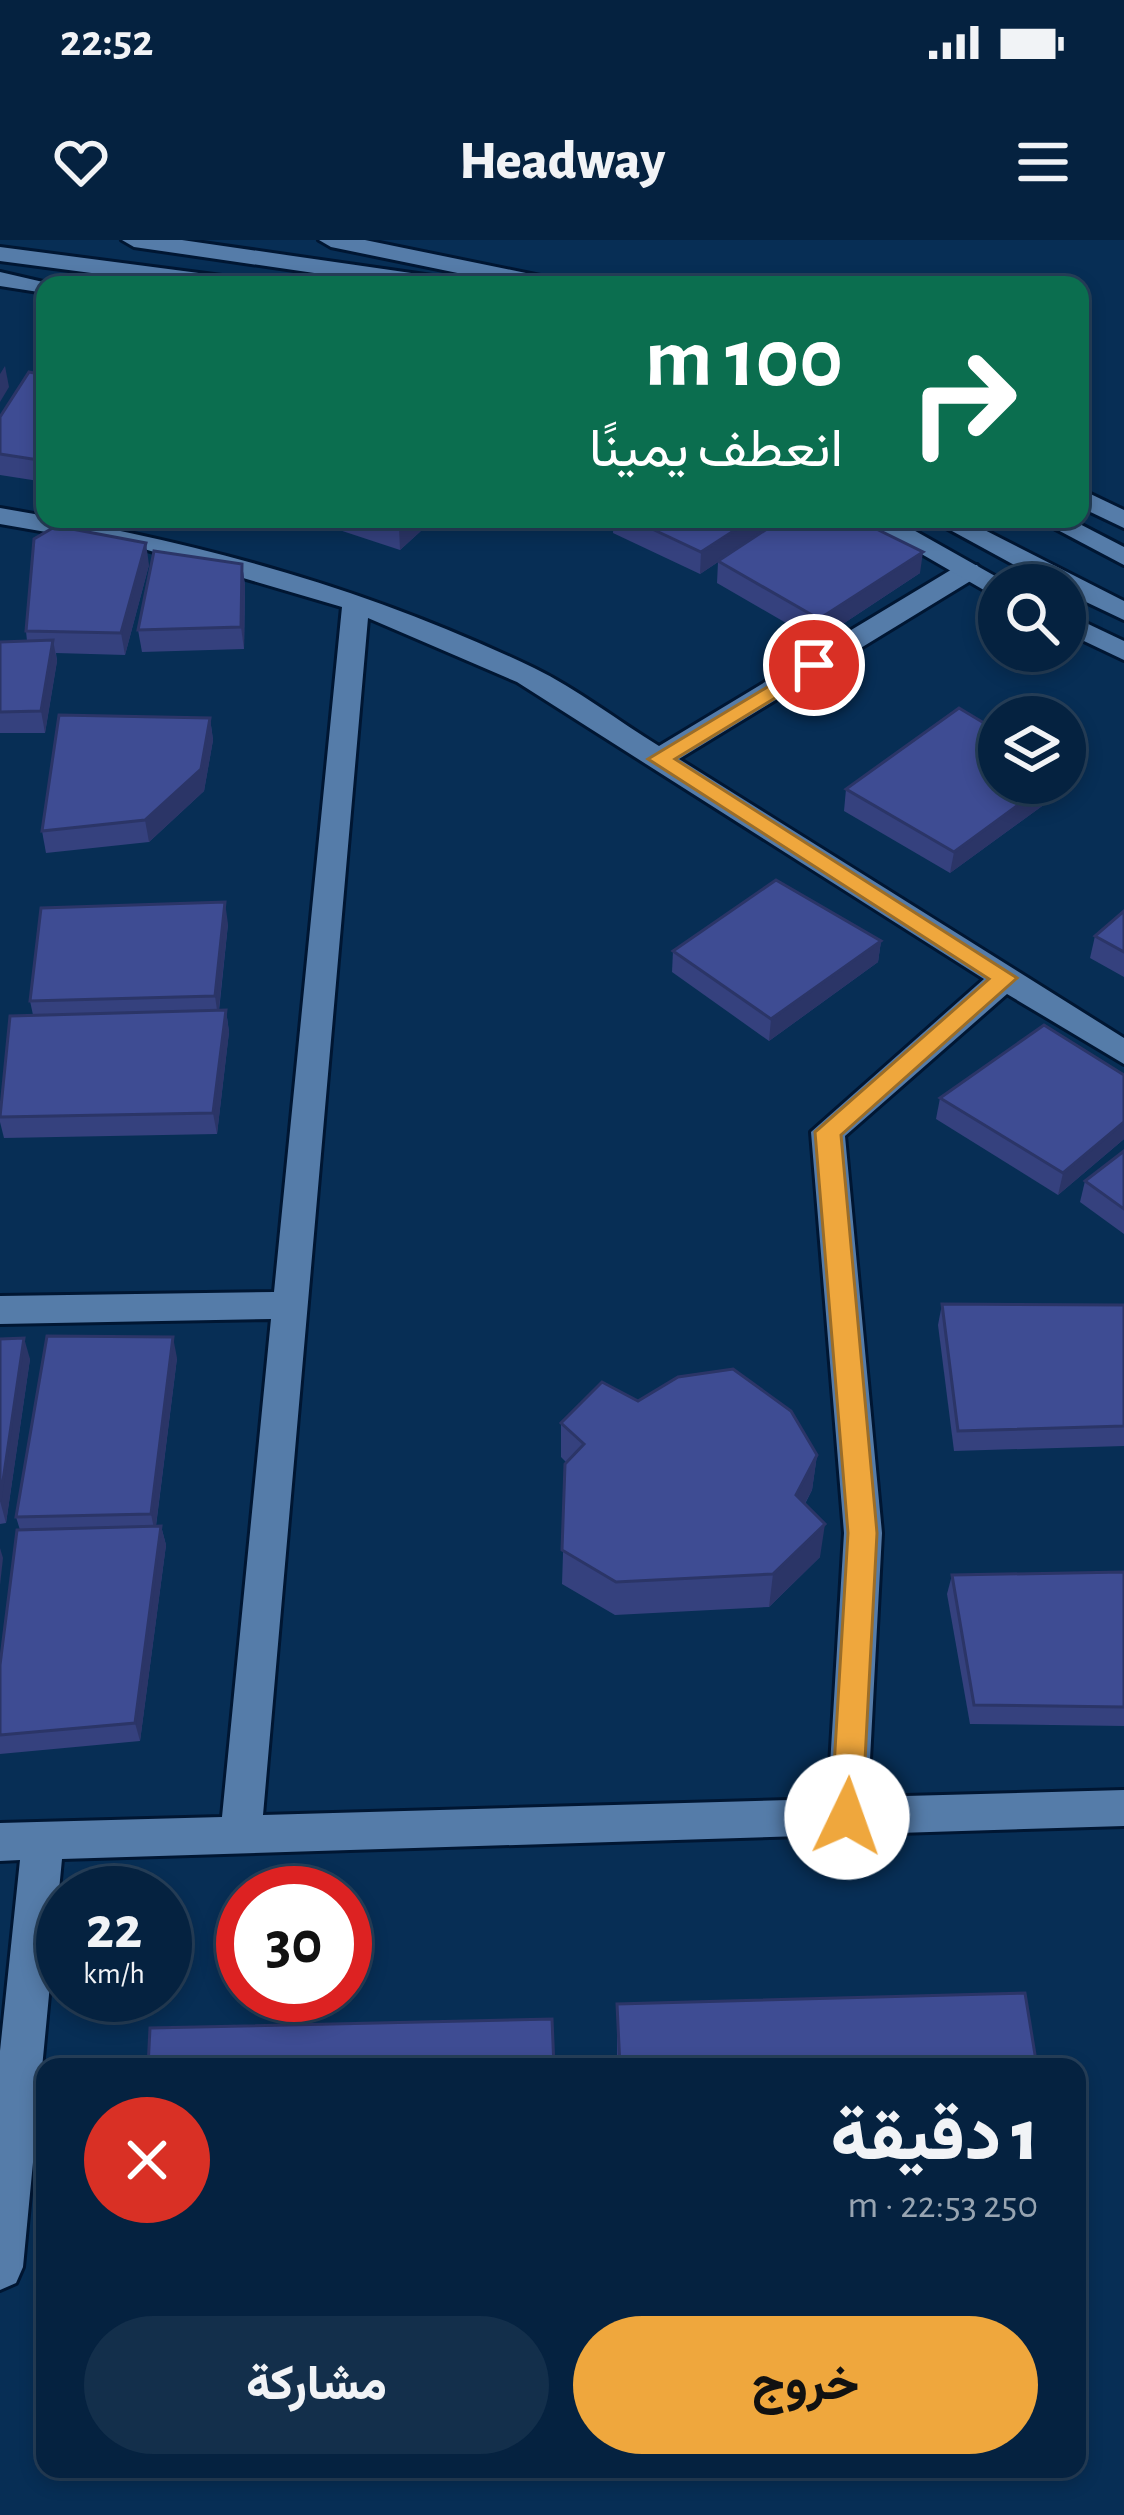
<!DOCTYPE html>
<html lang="ar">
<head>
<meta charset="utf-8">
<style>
	:root { --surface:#052240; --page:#132f4b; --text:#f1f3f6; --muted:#97a4b1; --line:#263f59; --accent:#efa73d }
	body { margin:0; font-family:"Alegreya Sans",Vazirmatn,sans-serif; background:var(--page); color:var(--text); direction:rtl; height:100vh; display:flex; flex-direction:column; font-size:45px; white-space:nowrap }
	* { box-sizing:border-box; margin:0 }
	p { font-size:39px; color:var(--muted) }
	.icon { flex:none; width:66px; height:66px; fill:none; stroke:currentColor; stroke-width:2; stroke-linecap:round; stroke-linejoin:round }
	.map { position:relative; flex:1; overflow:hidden; direction:ltr }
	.sheet { position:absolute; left:36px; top:1818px; width:1050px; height:420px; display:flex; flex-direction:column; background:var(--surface); border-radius:24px; box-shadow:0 6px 18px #0003,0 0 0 3px var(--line); direction:rtl }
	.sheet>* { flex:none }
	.top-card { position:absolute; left:36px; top:36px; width:1053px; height:252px; border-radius:24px; box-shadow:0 6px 18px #0003,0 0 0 3px var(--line); direction:rtl; background:#0b6e4f; color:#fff; overflow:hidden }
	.tools { position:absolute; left:978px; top:324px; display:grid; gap:24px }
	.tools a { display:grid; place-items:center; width:108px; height:108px; border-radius:50%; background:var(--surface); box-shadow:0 6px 18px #0003,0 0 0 3px var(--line); font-size:60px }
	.speed { position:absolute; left:36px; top:1626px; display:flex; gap:24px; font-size:60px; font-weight:700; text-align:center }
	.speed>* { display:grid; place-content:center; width:156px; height:156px; border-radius:50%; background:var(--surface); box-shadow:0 6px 18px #0003,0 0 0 3px var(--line); line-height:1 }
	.speed small { font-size:30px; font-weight:400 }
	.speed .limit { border:18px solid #d22; background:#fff; color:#111 }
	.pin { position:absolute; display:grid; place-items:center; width:102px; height:102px; color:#fff; margin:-51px; border:6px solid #fff; border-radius:50%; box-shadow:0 3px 12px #0007 }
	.me { position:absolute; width:132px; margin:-66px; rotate:3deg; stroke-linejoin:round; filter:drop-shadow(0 0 9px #0008) }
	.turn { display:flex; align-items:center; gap:42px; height:252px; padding:0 48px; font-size:54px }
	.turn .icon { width:156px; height:156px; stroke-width:2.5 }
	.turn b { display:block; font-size:84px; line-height:102px }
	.round { display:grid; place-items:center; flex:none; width:126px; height:126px; border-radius:63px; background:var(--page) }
	.overview { display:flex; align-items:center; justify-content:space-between; height:204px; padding:0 48px }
	h1 { font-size:72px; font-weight:800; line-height:90px }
	.button { display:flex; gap:24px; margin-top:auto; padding:24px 48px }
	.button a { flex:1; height:138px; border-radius:72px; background:var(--accent); color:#111; font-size:48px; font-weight:800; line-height:138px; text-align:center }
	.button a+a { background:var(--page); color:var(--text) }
	.status { display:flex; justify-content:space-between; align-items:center; height:84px; padding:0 60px; background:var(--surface); direction:ltr }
	.status svg { height:33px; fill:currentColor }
	header { display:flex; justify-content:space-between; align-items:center; height:156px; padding:0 48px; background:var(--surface); font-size:54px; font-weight:800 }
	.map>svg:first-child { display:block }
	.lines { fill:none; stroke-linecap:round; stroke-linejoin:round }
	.minor-casing { stroke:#001632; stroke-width:6 }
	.secondary-casing { stroke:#001632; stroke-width:6 }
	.minor { fill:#557ca9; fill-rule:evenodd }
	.secondary { fill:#557ca9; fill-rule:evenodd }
	.wall { fill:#35417e }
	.shaded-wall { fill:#2b3567 }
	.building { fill:#3e4c93; stroke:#2b3567; stroke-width:3 }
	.route { fill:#efa73d; stroke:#9b6d28; stroke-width:3 }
</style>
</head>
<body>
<div class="status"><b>22:52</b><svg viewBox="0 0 49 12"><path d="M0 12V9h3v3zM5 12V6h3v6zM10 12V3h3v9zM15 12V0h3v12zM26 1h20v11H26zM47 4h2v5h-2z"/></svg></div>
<header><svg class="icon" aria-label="menu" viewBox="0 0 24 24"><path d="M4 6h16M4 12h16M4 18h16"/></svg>Headway<svg class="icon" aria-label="heart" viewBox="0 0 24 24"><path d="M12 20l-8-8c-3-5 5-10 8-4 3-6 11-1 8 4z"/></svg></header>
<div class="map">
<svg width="1124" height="2275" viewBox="0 0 1124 2275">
	<rect width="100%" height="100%" fill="#072e55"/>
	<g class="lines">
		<g class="minor-casing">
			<path id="minor" d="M 0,268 C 187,300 357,343 534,428 C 577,449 618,481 659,506 L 959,325 L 977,325 L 981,331 L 977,337 L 679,519 L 1124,798 L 1124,824 L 1007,754 L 845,896 L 882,1293 L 868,1557 L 1124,1550 L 1124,1586 L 62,1619 L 23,2027 L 16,2043 L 0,2050 L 0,1811 L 20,1620 L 0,1621 L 0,1583 L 222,1577 L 271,1079 L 0,1084 L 0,1056 L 274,1052 L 342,367 L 144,309 L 0,284 ZM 368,378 L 517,442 L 984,739 L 811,892 L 844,1293 L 828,1559 L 263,1575 Z"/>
		</g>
		<g class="secondary-casing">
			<g id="secondary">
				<path d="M 122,0 L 182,0 L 446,38 L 458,45 L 397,45 L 134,7 Z"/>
				<path d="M 319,0 L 365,0 L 550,38 L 562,45 L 516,45 L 331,7 Z"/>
				<path d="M 0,7 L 237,38 L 249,45 L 183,45 L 0,21 Z"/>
				<path d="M 0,32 L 56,45 L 45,45 L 45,53 L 0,46 Z"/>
				<path d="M 1080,249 L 1124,270 L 1124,288 L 1080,267 Z"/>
				<path d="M 861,279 L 894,279 L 1011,345 L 999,345 L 999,355 L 989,353 Z"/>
				<path d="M 930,279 L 963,279 L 1124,361 L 1124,380 L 1065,352 L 1065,345 L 1051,345 Z"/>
				<path d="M 1037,279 L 1070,279 L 1124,307 L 1124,325 Z"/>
				<path d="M 1065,373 L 1124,401 L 1124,420 L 1065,392 Z"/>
			</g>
		</g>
		<use href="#minor" class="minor"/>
		<use href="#secondary" class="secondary"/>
	</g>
	<g class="wall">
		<path d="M 45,135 L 45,242 L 0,235 L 0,177 Z"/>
		<path d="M 318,279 L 434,279 L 400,310 L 318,283 Z"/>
		<path d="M 582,279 L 605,279 L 597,285 Z"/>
		<path d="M 614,279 L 856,279 L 920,333 L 817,401 L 717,343 L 718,322 L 700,334 L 613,293 Z"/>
		<path d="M 242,324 L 245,346 L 244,409 L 142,412 L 138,390 Z"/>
		<path d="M 149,325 L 125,415 L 56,413 L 57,421 L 45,493 L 0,493 L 0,402 L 27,401 L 26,391 Z"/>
		<path d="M 210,478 L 213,500 L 204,551 L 149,602 L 46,613 L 42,591 Z"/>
		<path d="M 846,549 L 1060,553 L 950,633 L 844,571 Z"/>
		<path d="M 1124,671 L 1124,737 L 1090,718 L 1095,696 Z"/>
		<path d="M 228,684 L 219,771 L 226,770 L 229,792 L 217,894 L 4,898 L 0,882 L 0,866 L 33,775 L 30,761 Z"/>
		<path d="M 881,701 L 878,722 L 769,801 L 672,732 L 673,711 Z"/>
		<path d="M 1124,835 L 1124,899 L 1058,955 L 936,879 L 940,858 Z"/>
		<path d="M 1124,911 L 1124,994 L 1080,962 L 1085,941 Z"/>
		<path d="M 942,1064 L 1124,1065 L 1124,1206 L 954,1211 L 938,1085 Z"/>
		<path d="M 0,1099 L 30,1119 L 6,1283 L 0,1284 Z"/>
		<path d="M 177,1118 L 156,1286 L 161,1286 L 166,1305 L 140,1501 L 0,1514 L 0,1425 L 20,1290 L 16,1277 Z"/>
		<path d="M 638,1161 L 817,1215 L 812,1250 L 805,1264 L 820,1317 L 769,1367 L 615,1375 L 562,1344 L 566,1222 L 561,1217 L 561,1183 Z"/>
		<path d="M 1124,1332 L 1124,1486 L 970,1484 L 947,1354 L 952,1335 Z"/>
		<path d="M 617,1764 L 1037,1827 L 617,1827 Z"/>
	</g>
	<g class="shaded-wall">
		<path d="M 5,126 L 9,147 L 0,162 L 0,134 Z"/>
		<path d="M 409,279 L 434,279 L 400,310 L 399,288 Z"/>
		<path d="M 752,279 L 783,279 L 700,334 L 701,312 Z"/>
		<path d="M 146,303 L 149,325 L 125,415 L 121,393 Z"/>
		<path d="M 923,312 L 920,333 L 817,401 L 819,379 Z"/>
		<path d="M 242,324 L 245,346 L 244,409 L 241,387 Z"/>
		<path d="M 53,400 L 57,421 L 45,493 L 41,471 Z"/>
		<path d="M 210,478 L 213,500 L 204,551 L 149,602 L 145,580 Z"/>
		<path d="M 1048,543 L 1062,543 L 1060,553 L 950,633 L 954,612 Z"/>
		<path d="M 225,662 L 228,684 L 218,777 L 215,756 Z"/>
		<path d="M 881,701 L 878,722 L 769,801 L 771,779 Z"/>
		<path d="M 226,770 L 229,792 L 217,894 L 213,873 Z"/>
		<path d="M 1124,882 L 1124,899 L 1058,955 L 1063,933 Z"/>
		<path d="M 173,1097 L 177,1118 L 155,1293 L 151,1274 Z"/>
		<path d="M 24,1098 L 30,1119 L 6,1283 L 0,1261 Z"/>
		<path d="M 817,1215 L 812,1250 L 791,1289 L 796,1255 Z"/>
		<path d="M 825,1284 L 820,1317 L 769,1367 L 773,1334 Z"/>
		<path d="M 161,1286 L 166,1305 L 140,1501 L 135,1483 Z"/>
		<path d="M 0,1308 L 3,1318 L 0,1345 Z"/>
	</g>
	<g class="building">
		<path d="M 29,132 L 45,135 L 45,221 L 0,214 L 0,177 Z"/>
		<path d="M 371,279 L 409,279 L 399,288 Z"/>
		<path d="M 631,279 L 752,279 L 701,312 Z"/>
		<path d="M 782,279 L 856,279 L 923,312 L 819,379 L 718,321 Z"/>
		<path d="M 56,286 L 146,303 L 121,393 L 26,391 L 34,299 Z"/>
		<path d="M 154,311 L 242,324 L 241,387 L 138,390 Z"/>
		<path d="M 53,400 L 41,471 L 0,472 L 0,402 Z"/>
		<path d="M 959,468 L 999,492 L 999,543 L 1048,543 L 954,612 L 846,549 Z"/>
		<path d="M 59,475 L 210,478 L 201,529 L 145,580 L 42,591 Z"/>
		<path d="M 776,640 L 881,701 L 771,779 L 673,711 Z"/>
		<path d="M 225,662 L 215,756 L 30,761 L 41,668 Z"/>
		<path d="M 1124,671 L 1124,712 L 1095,696 Z"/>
		<path d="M 226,770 L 213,873 L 0,877 L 10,776 Z"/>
		<path d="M 1044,785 L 1124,835 L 1124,882 L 1063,933 L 940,858 Z"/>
		<path d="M 1124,911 L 1124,969 L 1085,941 Z"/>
		<path d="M 942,1064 L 1124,1065 L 1124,1186 L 958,1191 Z"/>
		<path d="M 47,1096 L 173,1097 L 151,1274 L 16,1277 Z"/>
		<path d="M 24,1098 L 0,1261 L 0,1099 Z"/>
		<path d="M 733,1129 L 791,1171 L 817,1215 L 796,1255 L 825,1284 L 773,1334 L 616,1342 L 562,1310 L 565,1224 L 584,1204 L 561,1183 L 602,1142 L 638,1161 L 678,1137 Z"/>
		<path d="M 161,1286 L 135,1483 L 0,1495 L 0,1425 L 17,1290 Z"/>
		<path d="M 1124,1332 L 1124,1467 L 974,1465 L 952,1335 Z"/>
		<path d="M 1025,1753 L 1037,1827 L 620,1827 L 617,1764 Z"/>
		<path d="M 552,1779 L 554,1827 L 148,1827 L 150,1788 Z"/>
	</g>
	<path class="route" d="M 814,419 L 821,421 L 821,430 L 675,519 L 1017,738 L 841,895 L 877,1293 L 862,1577 L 858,1587 L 847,1591 L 836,1587 L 831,1577 L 848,1293 L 815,892 L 989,739 L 648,519 Z"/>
</svg>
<div class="tools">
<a><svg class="icon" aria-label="search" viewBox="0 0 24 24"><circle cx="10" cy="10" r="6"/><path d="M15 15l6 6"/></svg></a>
<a><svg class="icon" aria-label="layers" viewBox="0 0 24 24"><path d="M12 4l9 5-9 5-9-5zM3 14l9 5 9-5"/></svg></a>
</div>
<div class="speed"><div>22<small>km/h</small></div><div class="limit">30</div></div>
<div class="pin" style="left:814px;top:425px;background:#d93025"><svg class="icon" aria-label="arrive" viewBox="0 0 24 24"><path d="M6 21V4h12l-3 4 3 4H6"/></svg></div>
<svg class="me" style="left:847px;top:1577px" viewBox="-20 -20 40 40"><circle r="19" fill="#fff"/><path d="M0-13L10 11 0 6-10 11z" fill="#efa73d"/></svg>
<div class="top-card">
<div class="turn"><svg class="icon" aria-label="right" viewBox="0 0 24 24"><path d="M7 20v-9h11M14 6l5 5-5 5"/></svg><div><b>100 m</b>انعطف يمينًا</div></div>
</div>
<section class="sheet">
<div class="overview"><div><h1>1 دقيقة</h1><p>250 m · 22:53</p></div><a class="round" style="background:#d93025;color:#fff"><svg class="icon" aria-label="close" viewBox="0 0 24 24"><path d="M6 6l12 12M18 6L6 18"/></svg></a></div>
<div class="button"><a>خروج</a><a>مشاركة</a></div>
</section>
</div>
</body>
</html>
